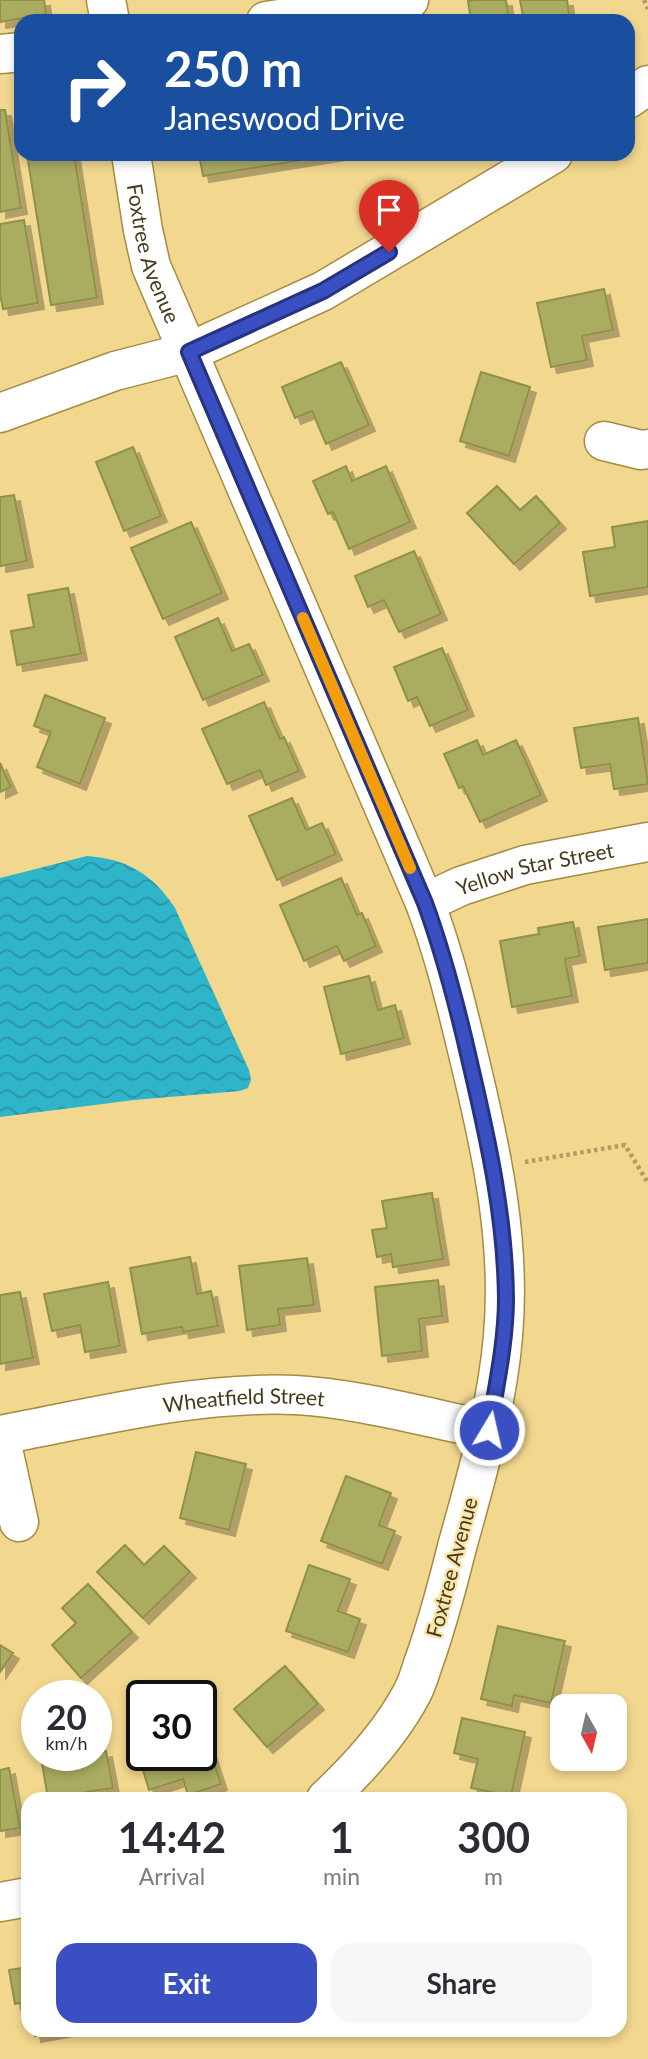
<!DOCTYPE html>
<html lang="en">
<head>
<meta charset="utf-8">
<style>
	:root { --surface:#fff; --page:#f7f7f7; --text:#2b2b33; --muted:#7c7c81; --accent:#3a4fc2 }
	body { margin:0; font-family:Lato,sans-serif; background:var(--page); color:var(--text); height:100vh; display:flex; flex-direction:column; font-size:26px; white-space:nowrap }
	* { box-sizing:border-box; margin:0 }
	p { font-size:23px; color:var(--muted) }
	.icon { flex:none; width:38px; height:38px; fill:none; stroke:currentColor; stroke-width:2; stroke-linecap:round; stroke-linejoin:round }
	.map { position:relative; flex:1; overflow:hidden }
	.panel { position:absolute; left:21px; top:1792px; width:606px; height:245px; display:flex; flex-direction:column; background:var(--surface); border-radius:21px; box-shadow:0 4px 10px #0003 }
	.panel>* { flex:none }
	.banner { position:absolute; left:14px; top:14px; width:621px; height:147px; border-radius:21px; box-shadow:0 4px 10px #0003; background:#1a4fa0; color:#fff; overflow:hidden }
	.needle { width:46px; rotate:172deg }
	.controls { position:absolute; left:550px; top:1694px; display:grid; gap:14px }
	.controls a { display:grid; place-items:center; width:77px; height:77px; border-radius:14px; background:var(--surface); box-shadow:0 4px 10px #0003; font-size:35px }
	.speed { position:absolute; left:21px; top:1680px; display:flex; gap:14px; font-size:35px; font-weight:700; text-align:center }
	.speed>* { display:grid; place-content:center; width:91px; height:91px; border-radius:50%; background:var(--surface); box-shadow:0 4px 10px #0003; line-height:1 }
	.speed small { font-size:18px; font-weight:400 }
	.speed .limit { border:4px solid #111; border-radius:10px; background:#fff; color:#111 }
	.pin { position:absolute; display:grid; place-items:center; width:60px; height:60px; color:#fff; margin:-72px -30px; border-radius:50% 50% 50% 0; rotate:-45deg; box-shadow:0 0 7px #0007 }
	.pin .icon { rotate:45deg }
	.me { position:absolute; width:77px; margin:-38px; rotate:9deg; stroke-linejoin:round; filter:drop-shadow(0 0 5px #0008) }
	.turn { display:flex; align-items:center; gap:24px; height:147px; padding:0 35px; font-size:32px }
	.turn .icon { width:91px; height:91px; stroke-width:2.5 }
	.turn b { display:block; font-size:49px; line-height:60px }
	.eta { display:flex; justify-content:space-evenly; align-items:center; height:119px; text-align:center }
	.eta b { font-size:42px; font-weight:700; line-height:49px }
	.action { display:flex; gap:14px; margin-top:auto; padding:14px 35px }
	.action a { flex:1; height:80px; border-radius:21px; background:var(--accent); color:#fff; font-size:28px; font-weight:700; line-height:80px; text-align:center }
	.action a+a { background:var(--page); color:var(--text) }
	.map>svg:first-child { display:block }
	.water { fill:url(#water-waves) }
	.building { fill:#aaac62; stroke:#8f9147; stroke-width:2; filter:url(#shadow) }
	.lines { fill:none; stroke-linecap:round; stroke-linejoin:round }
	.minor-casing { stroke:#a58b43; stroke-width:41 }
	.path { stroke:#b19c63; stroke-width:4.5; stroke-dasharray:3.5 3.5; stroke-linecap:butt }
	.minor { stroke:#fff; stroke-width:38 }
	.route-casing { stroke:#26337e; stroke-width:18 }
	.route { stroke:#3a4fc2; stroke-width:12 }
	.slow { stroke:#f59e0b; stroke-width:12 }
	.labels { text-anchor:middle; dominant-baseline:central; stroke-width:5; stroke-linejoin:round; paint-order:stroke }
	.street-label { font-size:21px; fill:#453a1c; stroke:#fae5ab }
</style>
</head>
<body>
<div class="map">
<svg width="648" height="2059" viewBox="0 0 648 2059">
	<defs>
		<pattern id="water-waves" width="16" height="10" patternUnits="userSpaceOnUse" patternTransform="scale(1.75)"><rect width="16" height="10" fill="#2eb5ca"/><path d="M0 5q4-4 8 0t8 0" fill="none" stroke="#2994a3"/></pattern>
		<filter id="shadow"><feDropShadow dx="6" dy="6" stdDeviation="0" flood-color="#0004"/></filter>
	</defs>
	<rect width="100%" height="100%" fill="#f2d78e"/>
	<path class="water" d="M 87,856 C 127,859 153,874 175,908 L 249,1070 L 251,1080 L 248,1088 L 240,1091 L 134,1100 L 0,1117 L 0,878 Z"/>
	<g class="building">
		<path d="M 0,0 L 44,0 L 46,14 L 0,22 Z"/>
		<path d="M 477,0 L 506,0 L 509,21 L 471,21 L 468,1 Z"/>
		<path d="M 520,0 L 567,0 L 570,21 L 524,21 Z"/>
		<path d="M 0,110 L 5,110 L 21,208 L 0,212 Z"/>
		<path d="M 27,154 L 74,154 L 97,298 L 51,305 Z"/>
		<path d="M 199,154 L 340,154 L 203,176 Z"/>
		<path d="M 24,220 L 38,303 L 3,309 L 0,294 L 0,224 Z"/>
		<path d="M 604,289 L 613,330 L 582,336 L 587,360 L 551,367 L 537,303 Z"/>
		<path d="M 341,362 L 369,425 L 326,444 L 312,411 L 295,418 L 282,387 Z"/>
		<path d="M 481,372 L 530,387 L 509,456 L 460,441 Z"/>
		<path d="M 133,447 L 161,516 L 124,531 L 96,462 Z"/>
		<path d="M 346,466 L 352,481 L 386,466 L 410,522 L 349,549 L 333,512 L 328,514 L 313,481 Z"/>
		<path d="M 497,486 L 520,510 L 536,496 L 560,523 L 514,564 L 467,513 Z"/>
		<path d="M 14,495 L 27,561 L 0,566 L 0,497 Z"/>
		<path d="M 648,521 L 648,587 L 590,596 L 583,552 L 615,547 L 612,527 Z"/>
		<path d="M 191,522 L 222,593 L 163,619 L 131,548 Z"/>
		<path d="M 414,551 L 441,614 L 399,632 L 384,600 L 368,607 L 355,576 Z"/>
		<path d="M 68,588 L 81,654 L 17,665 L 11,631 L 34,627 L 28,595 Z"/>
		<path d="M 218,618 L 232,651 L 249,644 L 263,675 L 203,700 L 175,637 Z"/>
		<path d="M 442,648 L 468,710 L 430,726 L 417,697 L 408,701 L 394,667 Z"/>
		<path d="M 45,695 L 105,718 L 80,784 L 37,767 L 51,732 L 34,726 Z"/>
		<path d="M 264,702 L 280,739 L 284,737 L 299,771 L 266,785 L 260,770 L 227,784 L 202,729 Z"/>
		<path d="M 638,718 L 648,784 L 614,789 L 610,764 L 581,768 L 574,728 Z"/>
		<path d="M 477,740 L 483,755 L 516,740 L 541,795 L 480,822 L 463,786 L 459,788 L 444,754 Z"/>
		<path d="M 0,763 L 11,787 L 0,792 Z"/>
		<path d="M 292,798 L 306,830 L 322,823 L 336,854 L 277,880 L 249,816 Z"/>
		<path d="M 341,878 L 357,915 L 362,913 L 376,946 L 344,961 L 337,946 L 304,961 L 280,905 Z"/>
		<path d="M 648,919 L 648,963 L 605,970 L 598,927 Z"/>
		<path d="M 573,922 L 580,956 L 565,959 L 572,996 L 512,1007 L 500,941 L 539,934 L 538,928 Z"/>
		<path d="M 369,976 L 378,1010 L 395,1005 L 404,1038 L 341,1054 L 324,987 Z"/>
		<path d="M 432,1193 L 443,1259 L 393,1267 L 391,1254 L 377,1257 L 372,1230 L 387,1228 L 382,1201 Z"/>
		<path d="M 190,1257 L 197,1294 L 211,1291 L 218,1326 L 183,1332 L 182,1327 L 142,1334 L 130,1268 Z"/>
		<path d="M 307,1258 L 314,1305 L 278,1309 L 280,1325 L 247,1330 L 239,1266 Z"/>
		<path d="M 438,1280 L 442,1316 L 419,1319 L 422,1351 L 382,1356 L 375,1287 Z"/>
		<path d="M 108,1282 L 120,1346 L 85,1352 L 80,1325 L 52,1331 L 44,1294 Z"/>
		<path d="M 20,1292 L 33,1358 L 0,1364 L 0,1295 Z"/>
		<path d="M 196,1452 L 246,1464 L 229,1530 L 180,1518 Z"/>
		<path d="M 346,1476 L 391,1493 L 379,1525 L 395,1531 L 382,1564 L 321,1541 Z"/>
		<path d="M 125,1545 L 144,1565 L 164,1546 L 190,1572 L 143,1618 L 97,1572 Z"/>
		<path d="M 309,1565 L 350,1579 L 338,1611 L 360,1619 L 348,1652 L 286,1631 Z"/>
		<path d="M 88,1584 L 132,1632 L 81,1678 L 52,1645 L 76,1623 L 62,1608 Z"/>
		<path d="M 498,1626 L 565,1641 L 551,1703 L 514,1695 L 512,1706 L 481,1699 Z"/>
		<path d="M 0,1645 L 13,1653 L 0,1672 Z"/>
		<path d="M 285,1666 L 318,1704 L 267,1747 L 234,1709 Z"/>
		<path d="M 462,1718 L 525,1732 L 511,1796 L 471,1788 L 478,1759 L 454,1753 Z"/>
		<path d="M 201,1723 L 221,1784 L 188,1795 L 183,1779 L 149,1790 L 135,1744 L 142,1742 L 142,1755 L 201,1755 Z"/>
		<path d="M 106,1751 L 113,1788 L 86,1792 L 87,1799 L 48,1799 L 42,1763 L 83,1755 L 96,1755 L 96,1753 Z"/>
		<path d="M 9,1768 L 20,1828 L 0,1831 L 0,1770 Z"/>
		<path d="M 28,1967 L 28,2001 L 15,2004 L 9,1970 Z"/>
		<path d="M 34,2030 L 68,2030 L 35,2036 Z"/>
	</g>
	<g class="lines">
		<g class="minor-casing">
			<g id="minor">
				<path d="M 106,0 L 110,21"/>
				<path d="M 266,21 L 409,0"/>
				<path d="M 0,54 L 21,52"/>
				<path d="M 628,99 L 648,85"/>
				<path id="s1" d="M 131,154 L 143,230 L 151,266 L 425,903 C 446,959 458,1012 472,1070 C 493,1158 511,1245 503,1336 C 497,1408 476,1478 457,1547 C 447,1587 437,1626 423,1664 C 420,1673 417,1684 412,1693 C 391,1733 358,1769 326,1799"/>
				<path d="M 0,413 L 115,371 L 189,352 L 323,291 L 553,154"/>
				<path d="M 604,441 L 641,450 L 648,449"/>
				<path id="s2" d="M 425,903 L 461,886 L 525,865 L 648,842"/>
				<path id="s3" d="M 0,1435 C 97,1417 196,1391 295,1395 C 356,1398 428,1418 489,1430"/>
				<path d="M 0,1435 L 19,1522"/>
				<path d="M 0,1902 L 28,1897"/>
			</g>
		</g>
		<g class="path">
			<path d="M 644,0 L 648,9"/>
			<path d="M 525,1162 L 625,1145 L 648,1183"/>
		</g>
		<use href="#minor" class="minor"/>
	</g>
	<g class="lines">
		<g class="route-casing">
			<path id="route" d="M 389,252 L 323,291 L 189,352 L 425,903 C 445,958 458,1009 471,1067 C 489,1144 505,1218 506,1298 C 506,1342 496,1387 489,1430"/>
		</g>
		<use href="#route" class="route"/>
		<path class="slow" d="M 303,618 L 410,868"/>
	</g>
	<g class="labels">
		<g class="street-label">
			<text stroke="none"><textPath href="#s1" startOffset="102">Foxtree Avenue</textPath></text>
			<text stroke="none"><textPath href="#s2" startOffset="116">Yellow Star Street</textPath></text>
			<text stroke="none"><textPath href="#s3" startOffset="247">Wheatfield Street</textPath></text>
			<text transform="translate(451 1567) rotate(-75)">Foxtree Avenue</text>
		</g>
	</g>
</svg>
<div class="controls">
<a><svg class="needle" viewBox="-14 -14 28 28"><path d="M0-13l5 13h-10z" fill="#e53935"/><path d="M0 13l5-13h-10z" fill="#7c7c81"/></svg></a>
</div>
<div class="speed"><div>20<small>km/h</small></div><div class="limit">30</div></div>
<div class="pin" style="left:389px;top:252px;background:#d93025"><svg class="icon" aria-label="arrive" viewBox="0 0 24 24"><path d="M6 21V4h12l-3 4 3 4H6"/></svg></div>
<svg class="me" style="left:489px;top:1430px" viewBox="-20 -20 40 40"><circle r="17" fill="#3a4fc2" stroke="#fff" stroke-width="3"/><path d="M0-11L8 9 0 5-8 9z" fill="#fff"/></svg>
<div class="banner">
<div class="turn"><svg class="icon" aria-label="right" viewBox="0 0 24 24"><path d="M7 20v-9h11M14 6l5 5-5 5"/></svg><div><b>250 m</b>Janeswood Drive</div></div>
</div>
<section class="panel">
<div class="eta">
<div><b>14:42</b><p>Arrival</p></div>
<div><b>1</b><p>min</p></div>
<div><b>300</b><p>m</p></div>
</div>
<div class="action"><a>Exit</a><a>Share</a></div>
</section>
</div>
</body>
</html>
